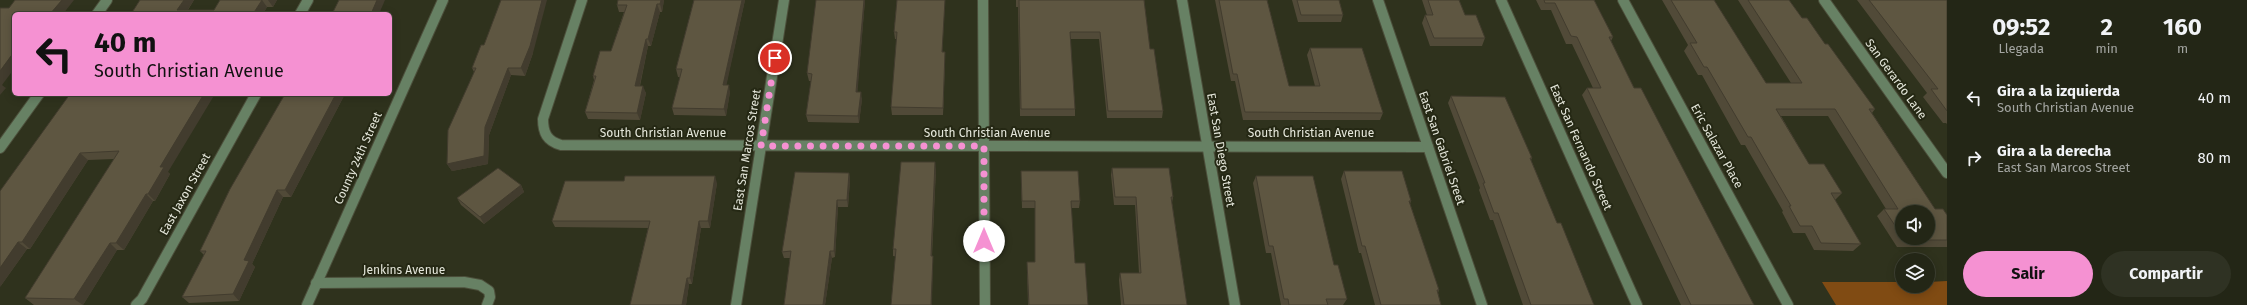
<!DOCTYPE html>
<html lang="es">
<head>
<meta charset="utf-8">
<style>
	:root { --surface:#232616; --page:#2f3223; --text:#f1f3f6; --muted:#a3a5a1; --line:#404335; --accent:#f591d2 }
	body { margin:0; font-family:"Fira Sans",sans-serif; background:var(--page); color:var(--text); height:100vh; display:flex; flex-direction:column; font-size:15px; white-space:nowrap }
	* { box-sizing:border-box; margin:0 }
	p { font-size:13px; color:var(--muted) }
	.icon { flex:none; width:22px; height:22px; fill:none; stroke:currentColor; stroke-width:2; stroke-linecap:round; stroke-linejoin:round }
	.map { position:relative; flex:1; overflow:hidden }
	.side { display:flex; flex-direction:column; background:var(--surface); width:300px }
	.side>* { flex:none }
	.hud { position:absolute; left:12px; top:12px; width:380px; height:84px; border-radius:6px; box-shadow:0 2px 10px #0003,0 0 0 1px var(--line); background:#f591d2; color:#111; overflow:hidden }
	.tools { position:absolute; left:1895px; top:205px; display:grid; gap:8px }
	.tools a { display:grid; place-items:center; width:40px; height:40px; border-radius:50%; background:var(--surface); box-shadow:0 2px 10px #0003,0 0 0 1px var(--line); font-size:20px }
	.pin { position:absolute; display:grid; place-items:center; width:34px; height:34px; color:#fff; margin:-17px; border:2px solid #fff; border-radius:50%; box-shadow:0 1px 4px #0007 }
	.me { position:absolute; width:44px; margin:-22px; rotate:0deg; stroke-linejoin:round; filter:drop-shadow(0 0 3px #0008) }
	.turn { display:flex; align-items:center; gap:14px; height:84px; padding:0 16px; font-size:18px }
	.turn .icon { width:52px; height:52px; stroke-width:2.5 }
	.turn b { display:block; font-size:28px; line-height:34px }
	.eta { display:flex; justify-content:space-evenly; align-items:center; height:68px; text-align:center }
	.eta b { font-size:24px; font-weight:700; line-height:28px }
	.cta { display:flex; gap:8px; margin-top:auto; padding:8px 16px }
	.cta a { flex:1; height:46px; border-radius:24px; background:var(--accent); color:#111; font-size:16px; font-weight:700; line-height:46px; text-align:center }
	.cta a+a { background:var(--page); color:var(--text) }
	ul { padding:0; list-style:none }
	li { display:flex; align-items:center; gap:12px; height:60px; padding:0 16px }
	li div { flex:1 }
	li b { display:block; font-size:15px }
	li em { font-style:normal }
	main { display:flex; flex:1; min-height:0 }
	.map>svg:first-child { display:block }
	.green { fill:#804b13 }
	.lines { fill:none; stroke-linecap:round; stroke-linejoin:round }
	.minor-casing { stroke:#4c4f3b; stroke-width:12 }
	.minor { stroke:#678164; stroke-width:10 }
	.wall { fill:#514a38; fill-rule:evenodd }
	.shaded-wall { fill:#423c2e }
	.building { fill:#5e5641; stroke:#423c2e }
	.route { stroke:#f591d2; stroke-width:7; stroke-dasharray:0 12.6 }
	.labels { text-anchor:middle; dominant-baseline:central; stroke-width:4; stroke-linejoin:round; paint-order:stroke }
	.street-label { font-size:12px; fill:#e5e7db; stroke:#252814 }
</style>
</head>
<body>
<main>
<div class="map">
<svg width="1947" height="305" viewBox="0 0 1947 305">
	<rect width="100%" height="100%" fill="#2f321d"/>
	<path class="green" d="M 1947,281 L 1947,305 L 1836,305 L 1822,282 L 1902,282 L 1902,286 L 1928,286 L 1928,282 Z"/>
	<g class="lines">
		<g class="minor-casing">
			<g id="minor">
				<path d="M 582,0 L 543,119 C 543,133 547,141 561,145 L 1428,147"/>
				<path d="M 983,0 L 985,305"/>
				<path d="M 1182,0 L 1235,305"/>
				<path d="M 1378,0 L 1482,305"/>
				<path d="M 1501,0 L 1637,305"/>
				<path d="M 1623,0 L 1788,305"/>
				<path d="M 1824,0 L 1947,173"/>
				<path d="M 97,14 L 107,0"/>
				<path d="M 300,14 L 308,0"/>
				<path d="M 0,148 L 39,94"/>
				<path d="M 316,283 L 464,282 L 480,285 L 489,291 L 490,297 L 487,305"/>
				<path d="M 136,305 L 142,299 L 256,94"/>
				<path d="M 307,305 L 443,0"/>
				<path d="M 736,305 L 784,0"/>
			</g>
		</g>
		<use href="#minor" class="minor"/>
	</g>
	<g class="wall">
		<path d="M 140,0 L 194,0 L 188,10 L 214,10 L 220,0 L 277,0 L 273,7 L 267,7 L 263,14 L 131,14 Z"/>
		<path d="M 664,0 L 662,12 L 660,12 L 651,46 L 648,46 L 640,86 L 646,93 L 640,120 L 588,119 L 585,112 L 594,80 L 593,76 L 611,51 L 624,12 L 619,12 L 617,5 Z"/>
		<path d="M 694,0 L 745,0 L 726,85 L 730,92 L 726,116 L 674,115 L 672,108 L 680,77 L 678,77 L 676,69 Z"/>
		<path d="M 865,0 L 857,92 L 862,99 L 859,123 L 808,122 L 806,115 L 811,81 L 809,81 L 807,73 Z"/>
		<path d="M 897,0 L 943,52 L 945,60 L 943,115 L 892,115 L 891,107 L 897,39 L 895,39 L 894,32 Z"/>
		<path d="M 1016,0 L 1144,0 L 1150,49 L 1163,111 L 1162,118 L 1107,118 L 1099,39 L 1070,39 L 1075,109 L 1075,116 L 1020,116 L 1018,7 L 1016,7 Z"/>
		<path d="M 1215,0 L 1267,0 L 1289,86 L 1315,86 L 1307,55 L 1310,48 L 1383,113 L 1380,120 L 1243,120 L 1235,81 L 1231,81 Z"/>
		<path d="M 1292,0 L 1339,0 L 1343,15 L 1341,22 L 1298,22 Z"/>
		<path d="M 1422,0 L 1459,0 L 1465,15 L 1485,38 L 1482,46 L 1430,46 L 1422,23 L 1425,15 L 1427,15 Z"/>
		<path d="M 1536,0 L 1594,0 L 1613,37 L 1611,41 L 1634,88 L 1754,305 L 1681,305 L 1582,95 L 1587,88 L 1593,88 L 1572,44 L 1566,44 L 1551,10 L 1541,10 Z"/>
		<path d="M 1662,0 L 1714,0 L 1766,83 L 1791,83 L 1738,0 L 1789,0 L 1802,18 L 1825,44 L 1875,109 L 1872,113 L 1935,209 L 1947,215 L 1947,247 L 1897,247 L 1877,216 L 1884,209 L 1886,209 L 1828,116 L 1781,116 L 1809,164 L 1842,193 L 1835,200 L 1861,244 L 1853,251 L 1814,250 L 1805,233 L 1793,233 L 1782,212 L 1783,211 L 1745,145 L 1741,145 L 1702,75 L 1698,75 L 1684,51 L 1688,45 ZM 1902,212 L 1928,238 L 1902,238 Z"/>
		<path d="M 1857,0 L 1947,0 L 1947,124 L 1946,123 L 1943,123 L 1923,97 L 1927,93 Z"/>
		<path d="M 533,53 L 525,76 L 511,75 L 489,135 L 488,164 L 452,171 L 447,164 L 474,72 L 472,68 Z"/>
		<path d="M 70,94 L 170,174 L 155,201 L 153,201 L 124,250 L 117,250 L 83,305 L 34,305 L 25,298 L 114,159 L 88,160 L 30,249 L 27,249 L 0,287 Z"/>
		<path d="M 285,94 L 345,94 L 291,197 L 283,197 L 252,264 L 255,267 L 239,301 L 189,303 L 182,297 L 204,255 L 200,251 Z"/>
		<path d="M 1451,96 L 1532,158 L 1531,160 L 1557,223 L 1594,305 L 1523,305 L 1493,220 L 1490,220 L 1479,190 L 1480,188 L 1448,103 Z"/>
		<path d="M 1112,168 L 1173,197 L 1172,203 L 1187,305 L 1121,305 L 1119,280 L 1120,273 L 1139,273 L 1135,205 L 1114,205 L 1111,175 Z"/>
		<path d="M 936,169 L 932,256 L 933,263 L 893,256 L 893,249 Z"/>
		<path d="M 1021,171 L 1080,201 L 1079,208 L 1071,208 L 1075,263 L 1088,305 L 1028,305 L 1027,269 L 1027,262 L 1035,262 L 1035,208 L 1022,208 L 1021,178 Z"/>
		<path d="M 1344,171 L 1411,201 L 1410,204 L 1439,290 L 1438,293 L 1441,305 L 1375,305 L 1361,253 L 1359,253 L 1341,179 Z"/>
		<path d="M 849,173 L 850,180 L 848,207 L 838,207 L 835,257 L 832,258 L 825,305 L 784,305 L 790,258 L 784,258 L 782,252 Z"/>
		<path d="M 1256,176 L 1334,265 L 1347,299 L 1343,305 L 1281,305 L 1271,253 L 1266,253 L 1253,183 Z"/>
		<path d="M 717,183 L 710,228 L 701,228 L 692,284 L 689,284 L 686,305 L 630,305 L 648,228 L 555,227 L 552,221 Z"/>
		<path d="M 521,185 L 524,192 L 484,224 L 461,205 L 457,198 Z"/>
	</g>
	<g class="shaded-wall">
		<path d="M 62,0 L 74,0 L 63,14 L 50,14 Z"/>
		<path d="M 184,0 L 194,0 L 185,14 L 177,10 Z"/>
		<path d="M 262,0 L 267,7 L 263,14 L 253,14 Z"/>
		<path d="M 268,0 L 277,0 L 273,7 Z"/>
		<path d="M 377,0 L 385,0 L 379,14 L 371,14 Z"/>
		<path d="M 542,0 L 547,0 L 533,53 L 525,76 L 521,68 Z"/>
		<path d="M 661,0 L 664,0 L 662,12 L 660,4 Z"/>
		<path d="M 742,0 L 745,0 L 725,92 L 723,85 Z"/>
		<path d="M 864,0 L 865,0 L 857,99 L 856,92 Z"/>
		<path d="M 945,0 L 942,59 L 942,52 Z"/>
		<path d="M 657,4 L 660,12 L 651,46 L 648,39 Z"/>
		<path d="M 646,39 L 648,46 L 638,93 L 635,86 Z"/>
		<path d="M 14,52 L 14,69 L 2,85 L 6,88 L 0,95 L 0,71 Z"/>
		<path d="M 945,52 L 945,60 L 943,115 L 943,108 Z"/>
		<path d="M 508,68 L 511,75 L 489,135 L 488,164 L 452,171 L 447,164 L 485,127 Z"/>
		<path d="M 729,85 L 730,92 L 726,116 L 724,109 Z"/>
		<path d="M 643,86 L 646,93 L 640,120 L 637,113 Z"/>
		<path d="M 861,92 L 862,99 L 859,123 L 858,116 Z"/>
		<path d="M 204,94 L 215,94 L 168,172 L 170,174 L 155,201 L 148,194 L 160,167 Z"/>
		<path d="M 336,94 L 345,94 L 291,197 L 285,190 Z"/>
		<path d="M 80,153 L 88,160 L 30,249 L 22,242 Z"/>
		<path d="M 935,162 L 936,169 L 931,263 L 931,256 Z"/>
		<path d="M 849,173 L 850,180 L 848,207 L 847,200 Z"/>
		<path d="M 715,176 L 717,183 L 710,228 L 708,221 Z"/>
		<path d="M 521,185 L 524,192 L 484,224 L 480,217 Z"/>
		<path d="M 277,190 L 283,197 L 252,264 L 255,267 L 239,301 L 233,294 L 244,260 Z"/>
		<path d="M 146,194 L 153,201 L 124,250 L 116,243 Z"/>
		<path d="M 837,200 L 838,207 L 835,257 L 834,251 Z"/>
		<path d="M 699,221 L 701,228 L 692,284 L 690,278 Z"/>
		<path d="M 18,242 L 27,249 L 0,287 L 0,268 Z"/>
		<path d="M 110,243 L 117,250 L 83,305 L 74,299 Z"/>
		<path d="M 830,251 L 832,258 L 825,305 L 823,305 Z"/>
		<path d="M 933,256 L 932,305 L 931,305 Z"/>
		<path d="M 687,278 L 689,284 L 686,305 L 682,305 Z"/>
	</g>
	<g class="building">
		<path d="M 15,0 L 62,0 L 50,14 L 14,14 L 14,52 L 0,71 L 0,8 L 9,8 Z"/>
		<path d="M 140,0 L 184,0 L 177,10 L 214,10 L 220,0 L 262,0 L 253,14 L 131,14 Z"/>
		<path d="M 339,0 L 377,0 L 371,14 L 332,14 Z"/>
		<path d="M 501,0 L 542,0 L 530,46 L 521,68 L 508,68 L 485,127 L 484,156 L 447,164 L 448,130 L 476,68 L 472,68 L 481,45 L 484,45 Z"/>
		<path d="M 618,0 L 661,0 L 660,4 L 657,4 L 648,39 L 646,39 L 635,86 L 643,86 L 637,113 L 585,112 L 596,76 L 593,76 L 600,51 L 611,51 L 627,5 L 617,5 Z"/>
		<path d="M 694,0 L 742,0 L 723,85 L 729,85 L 724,109 L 672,108 L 682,69 L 676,69 Z"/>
		<path d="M 816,0 L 864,0 L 856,92 L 861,92 L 858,116 L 806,115 L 812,74 L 807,73 Z"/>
		<path d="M 897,0 L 945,0 L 942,52 L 945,52 L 943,108 L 891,107 L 897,32 L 894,32 Z"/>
		<path d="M 1019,0 L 1144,0 L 1150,49 L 1154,49 L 1163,111 L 1108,111 L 1100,32 L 1070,32 L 1075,109 L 1021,109 Z"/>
		<path d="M 1219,0 L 1267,0 L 1289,86 L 1320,86 L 1310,48 L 1362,48 L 1383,113 L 1245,112 L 1237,74 L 1233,74 Z"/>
		<path d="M 1297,0 L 1339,0 L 1343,15 L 1301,15 Z"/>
		<path d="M 1428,0 L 1459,0 L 1465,15 L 1476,15 L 1485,38 L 1434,38 L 1425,15 L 1433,15 Z"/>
		<path d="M 1544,0 L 1594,0 L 1613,37 L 1609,37 L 1634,88 L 1641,88 L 1754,305 L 1691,305 L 1587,88 L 1601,88 L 1577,37 L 1571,36 L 1555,3 L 1545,3 Z"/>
		<path d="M 1671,0 L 1714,0 L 1766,83 L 1802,83 L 1748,0 L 1789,0 L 1802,18 L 1807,18 L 1825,44 L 1828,44 L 1875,109 L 1869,109 L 1935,209 L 1943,209 L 1947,215 L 1947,240 L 1905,240 L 1903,238 L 1928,238 L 1928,212 L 1902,212 L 1902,236 L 1884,209 L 1898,209 L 1835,109 L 1776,109 L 1809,164 L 1824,164 L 1842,193 L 1831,193 L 1861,244 L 1821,243 L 1812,226 L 1800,226 L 1789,206 L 1791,206 L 1751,137 L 1748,137 L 1707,67 L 1704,67 L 1690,43 L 1697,43 Z"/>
		<path d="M 1869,0 L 1947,0 L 1947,111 L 1931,89 L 1938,89 Z"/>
		<path d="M 70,94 L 204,94 L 160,167 L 164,167 L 148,194 L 146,194 L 116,243 L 110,243 L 74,299 L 25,298 L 119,151 L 80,153 L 22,242 L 18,242 L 0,268 L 0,191 Z"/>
		<path d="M 285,94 L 336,94 L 285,190 L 277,190 L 244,260 L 249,261 L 233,294 L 182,297 L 206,251 L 200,251 L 230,189 Z"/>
		<path d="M 1451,96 L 1505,97 L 1532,158 L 1530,158 L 1557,223 L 1561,223 L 1594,305 L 1531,305 L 1498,213 L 1494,213 L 1483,183 L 1485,183 Z"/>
		<path d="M 901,162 L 935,162 L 931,256 L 933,256 L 931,305 L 891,305 L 896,249 L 893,249 Z"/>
		<path d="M 498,168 L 521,185 L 480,217 L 457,198 Z"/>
		<path d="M 1112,168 L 1169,168 L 1173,197 L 1171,197 L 1187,305 L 1124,305 L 1120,273 L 1141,273 L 1136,197 L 1115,197 Z"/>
		<path d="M 1021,171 L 1078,171 L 1080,201 L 1071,201 L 1075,263 L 1085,263 L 1088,305 L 1029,305 L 1027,262 L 1035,262 L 1035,201 L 1022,201 Z"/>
		<path d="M 1344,171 L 1402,171 L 1411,201 L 1409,201 L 1439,290 L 1437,290 L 1441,305 L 1381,305 L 1365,246 L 1362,246 Z"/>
		<path d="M 795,172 L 849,173 L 847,200 L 837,200 L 834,251 L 830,251 L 823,305 L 784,305 L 791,251 L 782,252 Z"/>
		<path d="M 625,176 L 715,176 L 708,221 L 699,221 L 690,278 L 687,278 L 682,305 L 630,305 L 650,221 L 552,221 L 565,181 L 624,181 Z"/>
		<path d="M 1256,176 L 1313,176 L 1334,265 L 1338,265 L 1347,299 L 1326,299 L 1328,305 L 1289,305 L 1288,299 L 1284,299 L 1273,246 L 1269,246 Z"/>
	</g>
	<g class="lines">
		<path class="route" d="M 775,58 L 761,146 L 984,146 L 984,241"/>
	</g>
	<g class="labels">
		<g class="street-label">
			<text transform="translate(1896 79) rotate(54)">San Gerardo Lane</text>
			<text x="663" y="133">South Christian Avenue</text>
			<text x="987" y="133">South Christian Avenue</text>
			<text x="1311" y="133">South Christian Avenue</text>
			<text transform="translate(1717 146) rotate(61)">Eric Salazar Place</text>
			<text transform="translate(1581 147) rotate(66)">East San Fernando Street</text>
			<text transform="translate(1442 148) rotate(71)">East San Gabriel Sreet</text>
			<text transform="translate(747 150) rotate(-81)">East San Marcos Street</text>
			<text transform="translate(1221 150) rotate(80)">East San Diego Street</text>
			<text transform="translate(358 158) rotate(-66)">County 24th Street</text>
			<text transform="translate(185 194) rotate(-61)">East Jaxon Street</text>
			<text x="404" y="270">Jenkins Avenue</text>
		</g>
	</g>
</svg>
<div class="tools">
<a><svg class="icon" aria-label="sound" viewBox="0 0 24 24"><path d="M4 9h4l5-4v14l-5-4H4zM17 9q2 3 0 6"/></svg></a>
<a><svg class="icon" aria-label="layers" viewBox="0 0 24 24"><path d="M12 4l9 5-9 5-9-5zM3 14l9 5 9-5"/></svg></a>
</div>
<div class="pin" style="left:775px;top:58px;background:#d93025"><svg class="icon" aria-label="arrive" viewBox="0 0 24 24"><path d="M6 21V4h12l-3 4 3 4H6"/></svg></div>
<svg class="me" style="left:984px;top:241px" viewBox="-20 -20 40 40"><circle r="19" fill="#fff"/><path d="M0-13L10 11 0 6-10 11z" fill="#f591d2"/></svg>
<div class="hud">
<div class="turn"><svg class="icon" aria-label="left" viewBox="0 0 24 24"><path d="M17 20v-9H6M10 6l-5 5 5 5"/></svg><div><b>40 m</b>South Christian Avenue</div></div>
</div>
</div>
<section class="side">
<div class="eta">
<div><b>09:52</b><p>Llegada</p></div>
<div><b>2</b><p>min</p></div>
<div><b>160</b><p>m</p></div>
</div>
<ul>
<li><svg class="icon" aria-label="left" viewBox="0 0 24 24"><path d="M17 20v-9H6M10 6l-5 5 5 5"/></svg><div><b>Gira a la izquierda</b><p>South Christian Avenue</p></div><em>40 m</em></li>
<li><svg class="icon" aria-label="right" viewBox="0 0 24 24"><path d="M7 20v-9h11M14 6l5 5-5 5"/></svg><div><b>Gira a la derecha</b><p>East San Marcos Street</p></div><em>80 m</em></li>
</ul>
<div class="cta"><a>Salir</a><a>Compartir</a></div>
</section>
</main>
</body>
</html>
